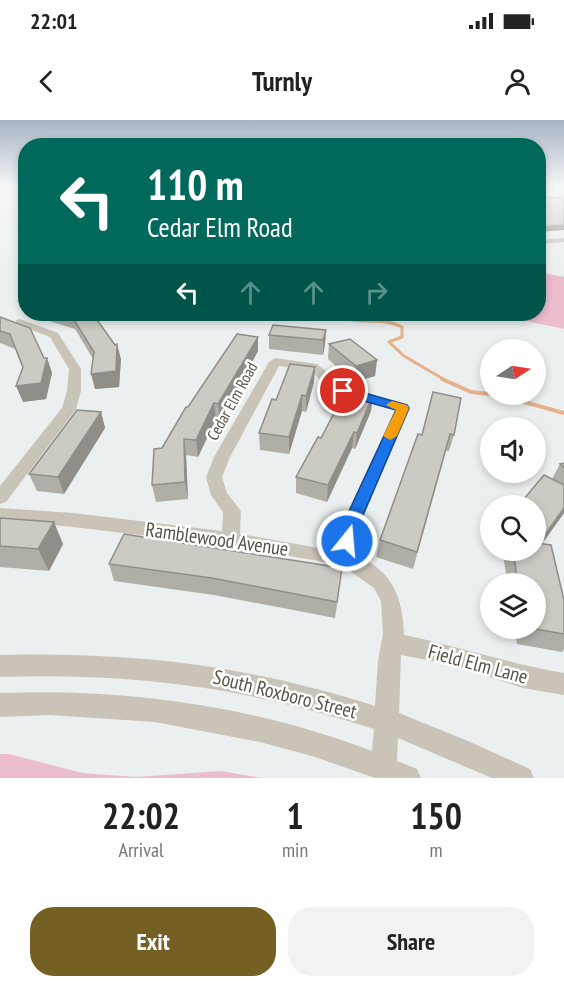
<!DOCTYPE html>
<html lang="en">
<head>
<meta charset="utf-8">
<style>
	:root { --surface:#fff; --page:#f2f2f2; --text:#222; --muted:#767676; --accent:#736022 }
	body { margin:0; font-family:"PT Sans Narrow",sans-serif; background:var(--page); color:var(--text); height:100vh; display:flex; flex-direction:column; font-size:22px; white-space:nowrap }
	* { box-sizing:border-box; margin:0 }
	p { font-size:20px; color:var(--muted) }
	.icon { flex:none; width:33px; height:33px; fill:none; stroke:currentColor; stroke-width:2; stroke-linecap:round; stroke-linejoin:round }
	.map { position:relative; height:658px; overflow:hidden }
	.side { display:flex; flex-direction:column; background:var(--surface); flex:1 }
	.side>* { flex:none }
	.top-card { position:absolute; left:18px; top:18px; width:528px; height:183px; border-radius:24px; box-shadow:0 3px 9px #0003; background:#00695c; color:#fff; overflow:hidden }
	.needle { width:39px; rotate:78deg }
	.fabs { position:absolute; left:480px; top:219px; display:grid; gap:12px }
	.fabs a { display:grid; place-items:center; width:66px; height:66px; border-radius:50%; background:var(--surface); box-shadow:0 3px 9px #0003; font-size:30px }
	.pin { position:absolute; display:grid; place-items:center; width:51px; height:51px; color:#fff; margin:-26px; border:3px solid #fff; border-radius:50%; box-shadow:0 2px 6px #0007 }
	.me { position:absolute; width:66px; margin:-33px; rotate:17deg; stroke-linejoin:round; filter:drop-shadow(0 0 4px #0008) }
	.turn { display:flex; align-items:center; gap:21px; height:126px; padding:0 30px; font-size:27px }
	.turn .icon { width:78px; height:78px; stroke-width:2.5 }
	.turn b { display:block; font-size:42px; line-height:51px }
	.lanes { display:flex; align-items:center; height:57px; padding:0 30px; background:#0003; justify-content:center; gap:30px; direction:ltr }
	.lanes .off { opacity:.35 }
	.eta { display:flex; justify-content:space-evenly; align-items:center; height:102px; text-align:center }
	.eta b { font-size:36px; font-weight:700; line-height:42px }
	.action { display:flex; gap:12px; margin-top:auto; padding:12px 30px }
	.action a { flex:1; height:69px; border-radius:24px; background:var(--accent); color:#fff; font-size:24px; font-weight:700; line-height:69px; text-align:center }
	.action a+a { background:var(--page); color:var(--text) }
	.status { display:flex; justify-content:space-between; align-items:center; height:42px; padding:0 30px; background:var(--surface); direction:ltr }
	.status svg { height:16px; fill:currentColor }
	header { display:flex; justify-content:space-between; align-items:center; height:78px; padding:0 30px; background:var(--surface); font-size:27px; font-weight:700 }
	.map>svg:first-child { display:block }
	.green { fill:#ecbccf }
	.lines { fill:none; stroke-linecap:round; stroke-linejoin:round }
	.stream-far2 { stroke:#e7b18b; stroke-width:1.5 }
	.stream-far1 { stroke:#e7b18b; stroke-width:3 }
	.stream { stroke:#e7b18b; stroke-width:4 }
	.minor { fill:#c9c3b8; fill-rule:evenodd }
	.wall { fill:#afafa8 }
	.shaded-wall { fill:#8f8e88 }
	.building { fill:#cccbc3; stroke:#8f8e88; stroke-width:1.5 }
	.route { fill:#1a73e8; stroke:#114b97; stroke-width:1.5 }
	.slow { fill:#f59e0b }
	.labels { text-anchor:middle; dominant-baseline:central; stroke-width:5; stroke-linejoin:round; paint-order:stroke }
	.street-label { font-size:16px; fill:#595346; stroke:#fff }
	.near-street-label { font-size:20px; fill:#595346; stroke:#fff }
</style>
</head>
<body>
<div class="status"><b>22:01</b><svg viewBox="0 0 49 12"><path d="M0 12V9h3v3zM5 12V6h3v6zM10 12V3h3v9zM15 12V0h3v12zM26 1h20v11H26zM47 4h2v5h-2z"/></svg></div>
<header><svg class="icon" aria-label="back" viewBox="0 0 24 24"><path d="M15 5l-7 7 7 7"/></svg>Turnly<svg class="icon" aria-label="person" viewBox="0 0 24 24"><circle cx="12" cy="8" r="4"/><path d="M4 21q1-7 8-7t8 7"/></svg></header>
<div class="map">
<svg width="564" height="658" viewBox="0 0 564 658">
	<rect width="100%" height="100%" fill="#ecefef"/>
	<g class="green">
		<path d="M 539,152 L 564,157 L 564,209 L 492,194 L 538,194 Z"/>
		<path d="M 0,634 L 9,634 L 82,653 L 136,657 L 221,651 L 262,658 L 0,658 Z"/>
	</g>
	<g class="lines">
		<path class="stream-far2" d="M 0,71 L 24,75 L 26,83"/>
		<path class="stream-far1" d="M 337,194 C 353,207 379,195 402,207 L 402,217 L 389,222 L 404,236 L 445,260"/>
		<g class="stream">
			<path d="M 442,259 L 471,272 L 490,274"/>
			<path d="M 495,274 L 564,293"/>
		</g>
		<g class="minor">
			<path d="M 564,76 L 564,80 L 538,81 L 538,77 Z"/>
			<path d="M 564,118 L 564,122 L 538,124 L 538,120 Z"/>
			<path d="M 20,199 L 58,213 L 81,249 L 81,271 L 76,289 L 6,382 L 0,384 L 0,366 L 62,288 L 67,271 L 69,249 L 50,217 L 16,204 L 16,200 Z"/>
			<path d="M 275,238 L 317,244 L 348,268 L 408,285 L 410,288 L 361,402 L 353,435 C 392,448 403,477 404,515 C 458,526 510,544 564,553 L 564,575 L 523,568 L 453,545 L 401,535 L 399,593 L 468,621 L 530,649 L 534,658 L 492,658 L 398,618 L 397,641 L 417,649 L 421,658 L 375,658 L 312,636 L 260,622 L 155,602 L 50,595 L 0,597 L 0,573 C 126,568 254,586 372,631 L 374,609 C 245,567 134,553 0,557 L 0,535 C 134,532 247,545 375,586 L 378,541 L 383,514 L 381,481 L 374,468 L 347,449 L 319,441 L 231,426 L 73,407 L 0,400 L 0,388 L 73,393 L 222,411 L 223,392 L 211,375 L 206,357 L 214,337 L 269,242 ZM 279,246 L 309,250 L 338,274 L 395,290 L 343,402 L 336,431 L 240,414 L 241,391 L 227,373 L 222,357 L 230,337 Z"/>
		</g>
	</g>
	<g class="wall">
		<path d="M 35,194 L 93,194 L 121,239 L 119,267 L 95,269 L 93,239 L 75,209 L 36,197 Z"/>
		<path d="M 0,197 L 44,238 L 47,238 L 52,253 L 46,279 L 23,282 L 22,247 L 15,229 L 0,223 Z"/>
		<path d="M 326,210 L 325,224 L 323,235 L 269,229 L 269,215 Z"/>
		<path d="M 329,224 L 377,240 L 375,256 L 354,262 L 328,239 Z"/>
		<path d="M 258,231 L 220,300 L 216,299 L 198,337 L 186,335 L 188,379 L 156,382 L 152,365 L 162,328 Z"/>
		<path d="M 315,247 L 314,262 L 306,292 L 302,291 L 289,334 L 260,330 L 259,313 L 276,280 Z"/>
		<path d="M 433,272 L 454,315 L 449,331 L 446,331 L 413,449 L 376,437 L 380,420 L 422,315 Z"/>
		<path d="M 373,275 L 371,291 L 355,329 L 352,328 L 327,382 L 296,373 L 296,357 L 321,318 Z"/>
		<path d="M 101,292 L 105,308 L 64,374 L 37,371 L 29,354 Z"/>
		<path d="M 564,343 L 564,393 L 542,424 L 564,480 L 564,529 L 562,532 L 517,524 L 514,508 L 536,508 L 536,464 L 508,464 L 503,436 L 506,430 L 536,430 L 536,386 L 552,359 L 560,344 Z"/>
		<path d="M 0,398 L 63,424 L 49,451 L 0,447 Z"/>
		<path d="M 109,444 L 340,465 L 335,498 L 214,475 L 114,461 Z"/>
	</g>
	<g class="shaded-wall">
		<path d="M 538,68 L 564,68 L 538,70 Z"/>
		<path d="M 564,105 L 564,110 L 538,112 L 538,107 Z"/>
		<path d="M 326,210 L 325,224 L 323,235 L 323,220 Z"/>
		<path d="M 258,217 L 258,231 L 220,300 L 218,284 Z"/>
		<path d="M 117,224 L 121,239 L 119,267 L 95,269 L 91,254 Z"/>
		<path d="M 47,238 L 52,253 L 46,279 L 23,282 L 16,266 Z"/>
		<path d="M 377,240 L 375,256 L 354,262 L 356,246 Z"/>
		<path d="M 315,247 L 314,262 L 306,292 L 306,276 Z"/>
		<path d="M 302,275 L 302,291 L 289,334 L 289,317 Z"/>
		<path d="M 373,275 L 371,291 L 355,329 L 357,313 Z"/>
		<path d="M 214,283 L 216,299 L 198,337 L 196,320 Z"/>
		<path d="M 101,292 L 105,308 L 64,374 L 58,357 Z"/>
		<path d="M 354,312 L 352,328 L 327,382 L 328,365 Z"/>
		<path d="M 184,319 L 186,335 L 188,379 L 185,362 Z"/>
		<path d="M 564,388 L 564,393 L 535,433 L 544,416 Z"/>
		<path d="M 54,402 L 63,424 L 49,451 L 38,429 Z"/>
	</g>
	<g class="building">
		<path d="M 538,76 L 540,78 L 557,78 L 564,81 L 564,105 L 538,107 Z"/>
		<path d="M 66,194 L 93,194 L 115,225 L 117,224 L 116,251 L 91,254 L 94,232 L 71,195 Z"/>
		<path d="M 0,197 L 30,208 L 44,238 L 47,238 L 41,263 L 16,266 L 23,247 L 10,214 L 0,211 Z"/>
		<path d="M 273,205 L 326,210 L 323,220 L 269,215 Z"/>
		<path d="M 237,214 L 258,217 L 218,284 L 214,283 L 196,320 L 184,319 L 185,362 L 152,365 L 154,329 L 162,328 L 186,287 L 188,287 Z"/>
		<path d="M 350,219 L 377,240 L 356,246 L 329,224 Z"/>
		<path d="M 290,244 L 315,247 L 306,276 L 302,275 L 289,317 L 259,313 L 272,279 L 276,280 Z"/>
		<path d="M 346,270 L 373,275 L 357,313 L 354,312 L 328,365 L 296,357 L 318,317 L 321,318 Z"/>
		<path d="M 433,272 L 461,278 L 454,315 L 450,314 L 417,432 L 380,420 L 418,314 L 422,315 Z"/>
		<path d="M 77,290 L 101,292 L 58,357 L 29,354 Z"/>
		<path d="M 564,343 L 564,348 L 560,344 Z"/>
		<path d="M 544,355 L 564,365 L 564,388 L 544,416 L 536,411 L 536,386 L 518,386 Z"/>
		<path d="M 0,398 L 54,402 L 38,429 L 0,426 Z"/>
		<path d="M 124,414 L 342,448 L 337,482 L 212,458 L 109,444 Z"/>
		<path d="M 536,423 L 551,425 L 564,480 L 564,514 L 530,508 L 536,508 L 536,464 L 518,464 L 513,430 L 536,430 Z"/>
	</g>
	<linearGradient id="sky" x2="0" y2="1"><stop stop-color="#a7b3c3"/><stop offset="0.42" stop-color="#f6f8f8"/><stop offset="1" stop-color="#f6f8f8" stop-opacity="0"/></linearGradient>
	<rect width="564" height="160" fill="url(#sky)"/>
	<path class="route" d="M 343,267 L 407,285 L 409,288 L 360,402 L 353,426 L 347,428 L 342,426 L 339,421 L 344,402 L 396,290 L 339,274 L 337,271 Z"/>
	<path class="slow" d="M 392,281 L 407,285 L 409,288 L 397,316 L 390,320 L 383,316 L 396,290 L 386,285 Z"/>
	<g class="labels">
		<g class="street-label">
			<text transform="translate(232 281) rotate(-61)">Cedar Elm Road</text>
		</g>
		<g class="near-street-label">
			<text transform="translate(217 419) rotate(8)">Ramblewood Avenue</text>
			<text transform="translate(478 544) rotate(15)">Field Elm Lane</text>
			<text transform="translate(285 574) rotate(14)">South Roxboro Street</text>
		</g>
	</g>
</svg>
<div class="fabs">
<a><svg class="needle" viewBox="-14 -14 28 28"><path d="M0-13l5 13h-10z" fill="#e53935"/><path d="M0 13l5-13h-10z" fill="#767676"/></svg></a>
<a><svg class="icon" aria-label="sound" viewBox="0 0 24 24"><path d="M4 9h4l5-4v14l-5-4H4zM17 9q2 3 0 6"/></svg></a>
<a><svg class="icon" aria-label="search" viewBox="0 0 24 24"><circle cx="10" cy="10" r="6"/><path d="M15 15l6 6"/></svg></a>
<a><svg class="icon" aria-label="layers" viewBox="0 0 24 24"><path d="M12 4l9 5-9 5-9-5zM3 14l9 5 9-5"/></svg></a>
</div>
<div class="pin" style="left:343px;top:271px;background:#d93025"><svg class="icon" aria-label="arrive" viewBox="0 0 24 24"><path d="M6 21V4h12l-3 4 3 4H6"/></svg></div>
<svg class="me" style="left:347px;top:421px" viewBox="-20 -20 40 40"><circle r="17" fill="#1a73e8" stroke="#fff" stroke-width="3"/><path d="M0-11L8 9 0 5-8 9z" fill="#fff"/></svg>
<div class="top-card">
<div class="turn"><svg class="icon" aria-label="left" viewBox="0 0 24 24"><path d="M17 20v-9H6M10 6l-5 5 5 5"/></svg><div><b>110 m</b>Cedar Elm Road</div></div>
<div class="lanes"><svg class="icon" aria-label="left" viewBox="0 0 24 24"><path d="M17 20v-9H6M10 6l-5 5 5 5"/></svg><svg class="icon off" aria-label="ahead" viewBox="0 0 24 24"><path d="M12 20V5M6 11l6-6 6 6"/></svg><svg class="icon off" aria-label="ahead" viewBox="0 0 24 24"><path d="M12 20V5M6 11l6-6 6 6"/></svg><svg class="icon off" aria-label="right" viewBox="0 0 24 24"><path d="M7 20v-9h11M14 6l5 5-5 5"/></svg></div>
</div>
</div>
<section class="side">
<div class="eta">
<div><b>22:02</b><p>Arrival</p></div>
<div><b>1</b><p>min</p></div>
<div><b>150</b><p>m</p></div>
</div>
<div class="action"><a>Exit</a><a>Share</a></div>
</section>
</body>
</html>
